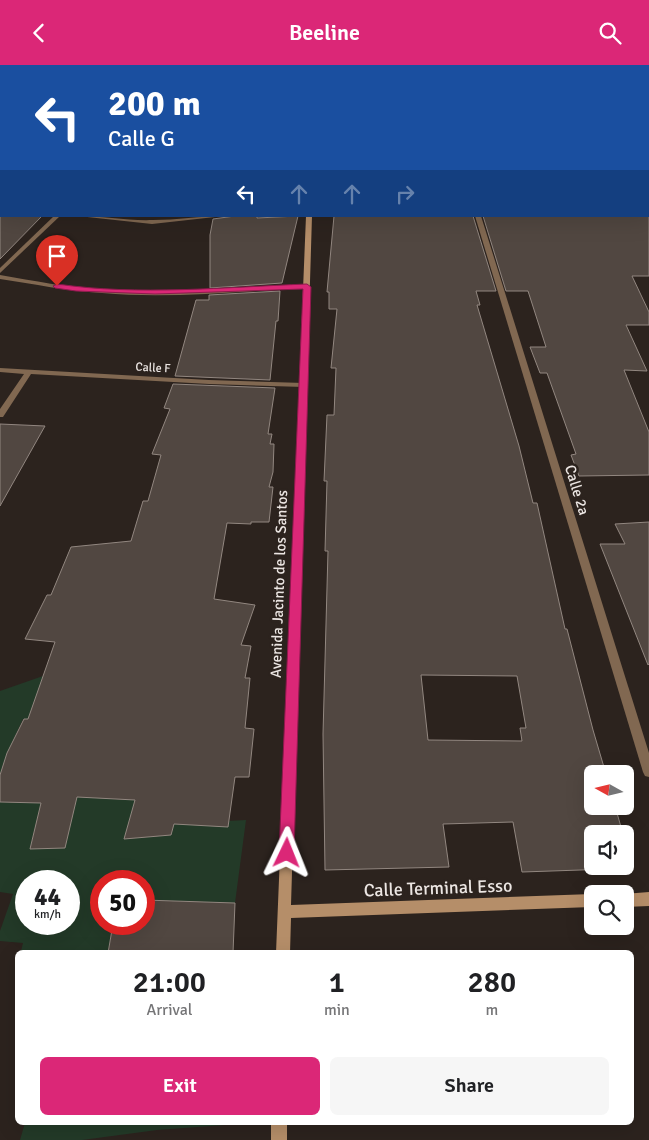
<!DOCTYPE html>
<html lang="en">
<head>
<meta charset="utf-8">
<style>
	:root { --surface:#fff; --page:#f6f6f6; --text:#202124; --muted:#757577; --accent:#db2777 }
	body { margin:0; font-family:Signika,sans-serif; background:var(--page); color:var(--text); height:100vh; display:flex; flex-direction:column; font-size:19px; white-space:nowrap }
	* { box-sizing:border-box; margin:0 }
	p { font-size:16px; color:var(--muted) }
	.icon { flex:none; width:28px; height:28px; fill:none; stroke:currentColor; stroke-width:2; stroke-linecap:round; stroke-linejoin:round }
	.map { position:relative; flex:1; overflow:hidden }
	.sheet { position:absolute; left:15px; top:885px; width:619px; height:175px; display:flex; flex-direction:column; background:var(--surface); border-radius:8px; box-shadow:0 5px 20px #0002 }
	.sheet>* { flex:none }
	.hud { position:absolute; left:0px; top:0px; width:650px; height:152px; box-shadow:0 5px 20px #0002; background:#1a4fa0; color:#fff; overflow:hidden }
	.needle { width:32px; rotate:278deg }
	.fabs { position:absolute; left:584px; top:700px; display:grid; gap:10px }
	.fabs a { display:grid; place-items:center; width:50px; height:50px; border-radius:8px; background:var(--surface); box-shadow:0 5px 20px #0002; font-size:25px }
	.speed { position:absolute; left:15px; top:805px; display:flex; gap:10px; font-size:25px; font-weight:700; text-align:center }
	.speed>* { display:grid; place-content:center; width:65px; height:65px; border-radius:50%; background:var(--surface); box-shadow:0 5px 20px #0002; line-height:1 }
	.speed small { font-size:12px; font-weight:400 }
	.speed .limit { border:8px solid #d22; background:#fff; color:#111 }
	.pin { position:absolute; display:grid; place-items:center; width:42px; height:42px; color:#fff; margin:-51px -21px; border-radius:50% 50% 50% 0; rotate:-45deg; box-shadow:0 0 5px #0007 }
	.pin .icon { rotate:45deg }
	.me { position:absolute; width:55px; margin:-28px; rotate:2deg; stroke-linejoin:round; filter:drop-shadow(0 0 4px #0008) }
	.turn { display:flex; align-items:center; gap:18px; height:105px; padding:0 25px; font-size:22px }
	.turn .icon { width:65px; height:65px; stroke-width:2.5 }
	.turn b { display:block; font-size:35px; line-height:42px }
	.lanes { display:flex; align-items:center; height:48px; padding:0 25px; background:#0003; justify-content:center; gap:25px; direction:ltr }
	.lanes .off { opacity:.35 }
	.eta { display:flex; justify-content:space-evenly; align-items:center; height:85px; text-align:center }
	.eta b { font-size:30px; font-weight:600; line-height:35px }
	.action { display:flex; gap:10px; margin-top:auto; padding:10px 25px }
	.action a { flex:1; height:58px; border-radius:8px; background:var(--accent); color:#fff; font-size:20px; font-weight:600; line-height:58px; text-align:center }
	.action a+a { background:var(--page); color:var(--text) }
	header { display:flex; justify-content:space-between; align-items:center; height:65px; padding:0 25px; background:var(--accent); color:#fff; font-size:22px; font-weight:600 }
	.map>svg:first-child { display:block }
	.green { fill:#233a28; fill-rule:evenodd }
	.building { fill:#514741; stroke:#928780; fill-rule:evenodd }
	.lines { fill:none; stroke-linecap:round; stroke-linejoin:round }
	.street { fill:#816851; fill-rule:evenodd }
	.secondary { fill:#b58e69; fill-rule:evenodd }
	.route { fill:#db2777; stroke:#8e194d }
	.labels { text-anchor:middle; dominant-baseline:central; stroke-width:5; stroke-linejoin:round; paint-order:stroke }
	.far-street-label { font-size:12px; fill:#ece6e3; stroke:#2c231e }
	.street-label { font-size:15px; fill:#ece6e3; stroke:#2c231e }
	.near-street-label { font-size:18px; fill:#ece6e3; stroke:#2c231e }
</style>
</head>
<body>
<header><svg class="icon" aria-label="back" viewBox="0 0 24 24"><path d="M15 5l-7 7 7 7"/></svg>Beeline<svg class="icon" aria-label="search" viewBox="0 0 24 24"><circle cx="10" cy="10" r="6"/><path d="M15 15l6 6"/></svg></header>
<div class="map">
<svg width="649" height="1075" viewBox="0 0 649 1075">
	<rect width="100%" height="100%" fill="#2c231e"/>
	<g class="green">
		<path d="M 43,611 L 55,611 L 38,654 L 23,654 L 10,682 L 9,701 L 3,700 L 0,710 L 0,626 Z"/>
		<path d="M 82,707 L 117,708 L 110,734 L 135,735 L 125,774 L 171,770 L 174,759 L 246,755 L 235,838 L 144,835 L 144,816 L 101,816 L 101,859 L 113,859 L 108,887 L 21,886 L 23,878 L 0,876 L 0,866 L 13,829 L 0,827 L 0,737 L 41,738 L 30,783 L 65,783 ZM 26,816 L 69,816 L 69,859 L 26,859 Z"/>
		<path d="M 25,1058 L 225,1058 L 225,1060 L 157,1065 L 82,1075 L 20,1075 Z"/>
	</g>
	<g class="building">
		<path d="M 0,151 L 42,151 L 0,194 Z"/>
		<path d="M 235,151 L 257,151 L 257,153 L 298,151 L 282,218 L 210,223 L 210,170 L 213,154 Z"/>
		<path d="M 334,151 L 473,151 L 496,226 L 476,226 L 480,240 L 477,240 L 519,381 L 533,438 L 537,438 L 565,564 L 567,564 L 593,665 L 606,709 L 592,709 L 592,741 L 615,741 L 623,769 L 592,769 L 592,801 L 612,801 L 610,804 L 522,807 L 513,757 L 443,759 L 449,802 L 325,805 L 323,669 L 328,486 L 325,486 L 327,416 L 324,416 L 327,350 L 334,350 L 336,303 L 331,303 L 337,244 L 329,244 L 329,227 L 327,227 ZM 421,610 L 517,611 L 526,663 L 520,663 L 522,676 L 428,675 Z"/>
		<path d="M 483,151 L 649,151 L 649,211 L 632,211 L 649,247 L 649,260 L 626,260 L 647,306 L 624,305 L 649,367 L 649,410 L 579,411 L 571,390 L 576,389 L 547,308 L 540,308 L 530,282 L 546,282 L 528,226 L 506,226 Z"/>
		<path d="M 280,226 L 278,256 L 276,256 L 270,315 L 175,311 L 196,235 L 209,235 L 209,230 Z"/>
		<path d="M 173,319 L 275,323 L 268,369 L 272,369 L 270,379 L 274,379 L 273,407 L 269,422 L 273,422 L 269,457 L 251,457 L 251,459 L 227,458 L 214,534 L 255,540 L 241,580 L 251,581 L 245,613 L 250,613 L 245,663 L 254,664 L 249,712 L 235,712 L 228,762 L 174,759 L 171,770 L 124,774 L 135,735 L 77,732 L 65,783 L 30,784 L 41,738 L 0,737 L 0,710 L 7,688 L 24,654 L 28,654 L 55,577 L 25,574 L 47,530 L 51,530 L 71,482 L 131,476 L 143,436 L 148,436 L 161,390 L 152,389 L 170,344 L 164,343 Z"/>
		<path d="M 0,359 L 45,361 L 0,441 Z"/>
		<path d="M 649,457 L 649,599 L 648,600 L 600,479 L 625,479 L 615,459 Z"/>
		<path d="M 144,835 L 235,838 L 233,888 L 108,888 L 113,859 L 144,859 Z"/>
	</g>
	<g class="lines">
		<g class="street">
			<rect x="65" y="0" width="4" height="1"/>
			<rect x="429" y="0" width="4" height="1"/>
			<rect x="548" y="0" width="4" height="1"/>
			<rect x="0" y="64" width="1" height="2"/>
			<rect x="0" y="94" width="1" height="2"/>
			<rect x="0" y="137" width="1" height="4"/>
			<path d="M 54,151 L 60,151 L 0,208 L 0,203 Z"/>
			<path d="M 78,151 C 103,151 128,156 153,155 C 177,155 200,151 224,151 L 152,159 Z"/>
			<path d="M 475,151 L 481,151 L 649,688 L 649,712 L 645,711 L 643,707 Z"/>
			<path d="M 0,210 C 34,216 67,222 102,225 C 170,230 239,222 307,219 L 310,221 L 307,223 C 239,226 170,234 102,228 C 67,226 34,219 0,214 Z"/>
			<path d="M 0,303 L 209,315 L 304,318 L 308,320 L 304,322 L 209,319 L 31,309 L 3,352 L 0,352 L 0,344 L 24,309 L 0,307 Z"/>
		</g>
		<g class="secondary">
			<rect x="312" y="0" width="4" height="1"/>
			<path d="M 306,151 L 312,151 L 291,840 L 592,829 L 592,842 L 291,853 L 290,888 L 276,888 Z"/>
			<path d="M 649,827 L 649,841 L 625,842 L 624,829 Z"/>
			<rect x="271" y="1058" width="16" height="17"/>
		</g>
	</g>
	<path class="route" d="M 57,219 C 138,231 226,222 307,219 L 311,222 L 294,788 L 292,793 L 287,795 L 281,793 L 279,788 L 303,224 L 155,229 L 76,226 L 55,223 L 53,221 Z"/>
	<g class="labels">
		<g class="far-street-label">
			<text transform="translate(153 303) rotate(3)">Calle F</text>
		</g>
		<g class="street-label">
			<text transform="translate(577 425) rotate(73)">Calle 2a</text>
			<text transform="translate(279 519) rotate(-88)">Avenida Jacinto de los Santos</text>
		</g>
		<g class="near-street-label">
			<text transform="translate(438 823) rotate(-2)">Calle Terminal Esso</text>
		</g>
	</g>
</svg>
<div class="fabs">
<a><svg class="needle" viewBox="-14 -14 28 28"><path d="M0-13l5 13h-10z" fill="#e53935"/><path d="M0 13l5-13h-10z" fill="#757577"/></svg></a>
<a><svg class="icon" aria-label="sound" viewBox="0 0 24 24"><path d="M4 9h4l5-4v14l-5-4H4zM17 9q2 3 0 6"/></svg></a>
<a><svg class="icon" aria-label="search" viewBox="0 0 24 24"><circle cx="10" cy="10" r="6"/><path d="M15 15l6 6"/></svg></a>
</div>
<div class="speed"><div>44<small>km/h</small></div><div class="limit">50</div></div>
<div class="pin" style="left:57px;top:221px;background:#d93025"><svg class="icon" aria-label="arrive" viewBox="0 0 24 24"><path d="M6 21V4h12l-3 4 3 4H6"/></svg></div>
<svg class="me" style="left:287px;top:788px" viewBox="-20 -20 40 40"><path d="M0-17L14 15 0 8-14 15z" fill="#db2777" stroke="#fff" stroke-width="4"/></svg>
<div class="hud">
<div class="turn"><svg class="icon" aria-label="left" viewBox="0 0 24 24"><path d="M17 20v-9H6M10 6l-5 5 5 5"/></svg><div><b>200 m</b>Calle G</div></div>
<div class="lanes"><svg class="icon" aria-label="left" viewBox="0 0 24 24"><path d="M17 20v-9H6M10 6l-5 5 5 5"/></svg><svg class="icon off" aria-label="ahead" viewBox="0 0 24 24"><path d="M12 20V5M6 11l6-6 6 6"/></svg><svg class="icon off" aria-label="ahead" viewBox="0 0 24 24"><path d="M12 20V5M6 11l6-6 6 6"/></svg><svg class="icon off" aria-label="right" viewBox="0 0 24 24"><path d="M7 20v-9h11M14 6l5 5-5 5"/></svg></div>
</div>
<section class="sheet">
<div class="eta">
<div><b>21:00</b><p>Arrival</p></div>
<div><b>1</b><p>min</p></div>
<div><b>280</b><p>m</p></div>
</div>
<div class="action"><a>Exit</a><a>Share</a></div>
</section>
</div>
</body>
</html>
